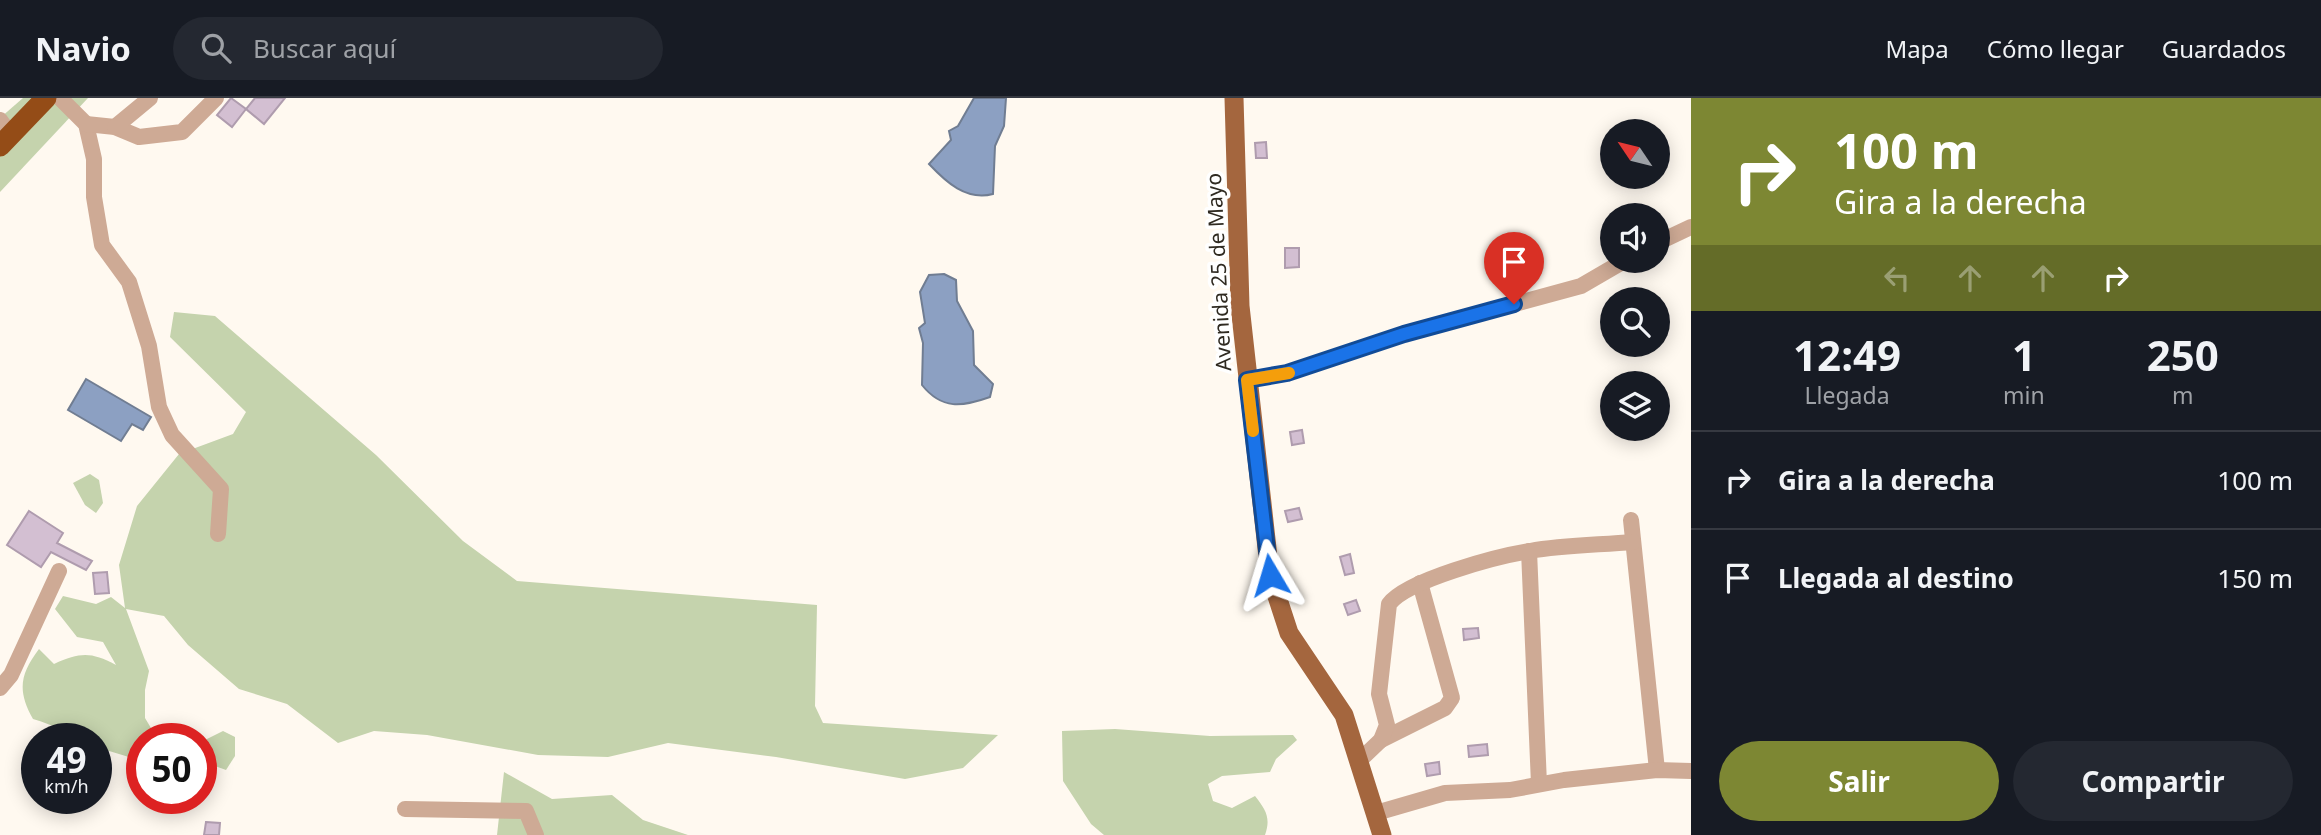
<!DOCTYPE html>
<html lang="es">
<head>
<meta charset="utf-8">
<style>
	:root { --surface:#171b24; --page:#242831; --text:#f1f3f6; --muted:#9ea1a6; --line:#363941; --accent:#7d8733 }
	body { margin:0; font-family:"Noto Sans",sans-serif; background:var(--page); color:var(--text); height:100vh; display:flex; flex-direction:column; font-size:26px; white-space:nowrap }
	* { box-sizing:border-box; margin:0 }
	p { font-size:23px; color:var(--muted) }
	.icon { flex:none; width:38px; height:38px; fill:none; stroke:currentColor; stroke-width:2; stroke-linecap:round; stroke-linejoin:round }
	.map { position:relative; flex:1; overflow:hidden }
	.panel { display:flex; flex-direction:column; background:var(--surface); width:630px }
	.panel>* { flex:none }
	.banner { background:#7d8733; color:#fff; overflow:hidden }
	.needle { width:46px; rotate:305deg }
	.fabs { position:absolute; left:1600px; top:21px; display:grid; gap:14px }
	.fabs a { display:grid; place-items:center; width:70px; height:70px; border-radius:50%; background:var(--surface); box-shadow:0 4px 18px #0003; font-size:35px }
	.speed { position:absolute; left:21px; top:625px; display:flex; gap:14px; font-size:35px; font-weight:700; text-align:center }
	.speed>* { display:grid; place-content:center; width:91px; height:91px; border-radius:50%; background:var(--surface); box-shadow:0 4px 18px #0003; line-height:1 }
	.speed small { font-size:18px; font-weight:400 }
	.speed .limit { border:10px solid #d22; background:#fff; color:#111 }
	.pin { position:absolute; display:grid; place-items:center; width:60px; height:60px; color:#fff; margin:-72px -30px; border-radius:50% 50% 50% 0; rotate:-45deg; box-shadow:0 0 7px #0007 }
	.pin .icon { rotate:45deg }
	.me { position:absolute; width:77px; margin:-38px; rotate:353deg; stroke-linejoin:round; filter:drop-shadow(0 0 5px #0008) }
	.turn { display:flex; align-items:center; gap:24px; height:147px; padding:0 28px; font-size:32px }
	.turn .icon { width:91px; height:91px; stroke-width:2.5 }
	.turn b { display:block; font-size:49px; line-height:60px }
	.lanes { display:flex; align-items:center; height:66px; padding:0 28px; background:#0003; justify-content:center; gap:35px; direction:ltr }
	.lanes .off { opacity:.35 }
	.eta { display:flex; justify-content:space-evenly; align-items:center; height:119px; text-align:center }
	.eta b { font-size:42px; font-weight:700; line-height:49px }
	.button { display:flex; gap:14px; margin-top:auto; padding:14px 28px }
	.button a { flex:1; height:80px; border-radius:42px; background:var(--accent); color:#fff; font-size:28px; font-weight:700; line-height:80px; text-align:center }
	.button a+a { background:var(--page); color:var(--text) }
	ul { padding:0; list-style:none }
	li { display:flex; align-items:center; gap:21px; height:98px; padding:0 28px; border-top:2px solid var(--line) }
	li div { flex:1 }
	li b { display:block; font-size:26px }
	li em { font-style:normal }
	header { display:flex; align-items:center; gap:42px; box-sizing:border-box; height:98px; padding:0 35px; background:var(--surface); border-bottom:2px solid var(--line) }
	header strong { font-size:33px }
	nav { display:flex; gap:38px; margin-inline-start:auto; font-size:24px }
	.search { width:490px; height:63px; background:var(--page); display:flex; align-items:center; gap:18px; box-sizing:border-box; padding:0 24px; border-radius:38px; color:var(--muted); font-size:26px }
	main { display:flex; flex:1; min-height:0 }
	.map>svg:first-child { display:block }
	.green { fill:#c5d3ad }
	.water { fill:#8ca0c2; stroke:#707d92; stroke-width:2 }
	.building { fill:#d3bfd2; stroke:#af9cae; stroke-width:2 }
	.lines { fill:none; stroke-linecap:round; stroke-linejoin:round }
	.minor { stroke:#ceaa95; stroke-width:16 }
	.major { stroke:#a4663e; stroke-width:19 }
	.highway { stroke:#944c17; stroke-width:21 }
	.route-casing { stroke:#114b97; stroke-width:18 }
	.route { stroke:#1a73e8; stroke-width:12 }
	.slow { stroke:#f59e0b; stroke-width:12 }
	.labels { text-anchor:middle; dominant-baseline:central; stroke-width:7; stroke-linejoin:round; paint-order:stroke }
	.street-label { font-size:21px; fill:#2f2a21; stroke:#fff }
</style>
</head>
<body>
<header>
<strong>Navio</strong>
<div class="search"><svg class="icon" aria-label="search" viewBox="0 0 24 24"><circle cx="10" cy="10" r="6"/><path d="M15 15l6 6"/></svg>Buscar aquí</div>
<nav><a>Mapa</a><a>Cómo llegar</a><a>Guardados</a></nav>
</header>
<main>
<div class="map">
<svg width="1691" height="737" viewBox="0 0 1691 737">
	<rect width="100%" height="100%" fill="#fff9f0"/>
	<g class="green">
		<path d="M 23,0 L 88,0 L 0,94 L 0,20 Z"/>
		<path d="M 174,214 L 215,218 L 376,357 L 463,443 L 517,483 L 817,507 L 815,608 L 823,625 L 998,637 L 963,670 L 905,681 L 776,659 L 668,645 L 608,659 L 538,657 L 427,637 L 374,633 L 338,645 L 287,606 L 239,591 L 188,547 L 164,518 L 126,511 L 149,573 L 145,592 L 145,620 L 157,640 L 142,640 L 142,663 L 96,649 L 96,640 C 74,640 55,627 33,621 C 17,593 20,576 39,551 L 54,566 C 81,554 91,554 116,567 L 103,544 L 77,539 L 55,511 L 63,498 L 96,506 L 111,499 L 125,510 L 119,467 L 137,408 L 179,356 L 233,336 L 246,314 L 170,239 Z"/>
		<path d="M 90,376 L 99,382 L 103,405 L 96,415 L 85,407 L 73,385 Z"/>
		<path d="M 1115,631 L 1210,638 L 1293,637 L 1297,642 L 1276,661 L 1270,674 L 1222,678 L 1208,686 L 1213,703 L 1232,710 L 1255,698 C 1266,712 1271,720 1265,737 L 1104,737 L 1091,726 L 1063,683 L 1062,633 Z"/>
		<path d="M 223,633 L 235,639 L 235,658 L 226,672 L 201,663 L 201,644 Z"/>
		<path d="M 504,674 L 552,701 L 612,697 L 643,722 L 688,737 L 497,737 Z"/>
	</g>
	<g class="water">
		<path d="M 974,0 L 1006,0 L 1004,28 L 995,48 L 993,96 C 966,103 946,84 929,66 L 951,42 L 949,33 L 958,28 Z"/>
		<path d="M 944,176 L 956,182 L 957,203 L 973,233 L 974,267 L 993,286 L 990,299 C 962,309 942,312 922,287 L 923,245 L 919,230 L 925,225 L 920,194 L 929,177 Z"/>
		<path d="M 86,281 L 151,319 L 143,332 L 132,326 L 121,343 L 68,312 Z"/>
	</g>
	<g class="building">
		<path d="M 231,0 L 246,11 L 232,29 L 217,17 Z"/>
		<path d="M 255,0 L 285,0 L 264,26 L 246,11 Z"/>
		<path d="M 1266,44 L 1267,60 L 1256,60 L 1255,45 Z"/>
		<path d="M 1285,150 L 1299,150 L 1299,169 L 1285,170 Z"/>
		<path d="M 1302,332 L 1304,345 L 1292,347 L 1290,334 Z"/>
		<path d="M 1299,410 L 1302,421 L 1288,424 L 1285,413 Z"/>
		<path d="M 29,413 L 63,435 L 57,445 L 92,463 L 86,472 L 51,454 L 41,469 L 7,447 Z"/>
		<path d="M 1350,456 L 1354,475 L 1345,477 L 1340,459 Z"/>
		<path d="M 107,474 L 109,495 L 95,496 L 93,475 Z"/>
		<path d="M 1356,502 L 1360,513 L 1348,517 L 1344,506 Z"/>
		<path d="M 1478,530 L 1479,540 L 1464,542 L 1463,531 Z"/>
		<path d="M 1487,646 L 1488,657 L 1469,659 L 1468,648 Z"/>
		<path d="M 1439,664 L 1440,676 L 1427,678 L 1425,666 Z"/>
		<path d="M 206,724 L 220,725 L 219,737 L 204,737 Z"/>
	</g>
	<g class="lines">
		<g class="minor">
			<path d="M 60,0 L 86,26 L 94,61 L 94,99 L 102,147 L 129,184 L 149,248 L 159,309 L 172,337 L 221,391 L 218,436"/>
			<path d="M 0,22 L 11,37"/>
			<path d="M 86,26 L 115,29 L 139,39 L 182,34 L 216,0"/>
			<path d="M 115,29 L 150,0"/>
			<path d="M 1657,145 L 1691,129"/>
			<path d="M 1247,282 L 1287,275 L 1404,236 L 1581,188 L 1624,163"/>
			<path d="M 1631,422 L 1657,672"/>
			<path d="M 1529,453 L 1539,686"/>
			<path d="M 0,590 L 11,577 L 59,473"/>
			<path d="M 1381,642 L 1445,610 L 1452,600 L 1420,485"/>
			<path d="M 1360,662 L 1381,642 L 1387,627 L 1379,596 L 1389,506 C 1407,482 1498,458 1530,453 C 1563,447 1599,447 1633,444"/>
			<path d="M 405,711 L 526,713 L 536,737"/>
			<path d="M 1376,715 L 1445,695 L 1510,692 L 1564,682 L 1657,672 L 1691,673"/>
		</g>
		<path class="major" d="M 1234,0 L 1240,208 L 1270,477 L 1289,535 L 1344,617 L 1382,737"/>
		<path class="highway" d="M 0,48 L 46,0"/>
	</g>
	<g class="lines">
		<g class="route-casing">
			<path id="route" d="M 1270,477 L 1247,282 L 1287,275 L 1404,236 L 1514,206"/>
		</g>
		<use href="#route" class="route"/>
		<path class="slow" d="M 1253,333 L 1247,282 L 1289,275"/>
	</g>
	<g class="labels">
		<g class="street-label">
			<text transform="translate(1218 174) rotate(-93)">Avenida 25 de Mayo</text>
		</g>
	</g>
</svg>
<div class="fabs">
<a><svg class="needle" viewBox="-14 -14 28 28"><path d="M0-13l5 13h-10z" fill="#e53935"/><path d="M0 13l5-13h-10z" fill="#9ea1a6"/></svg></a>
<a><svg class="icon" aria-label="sound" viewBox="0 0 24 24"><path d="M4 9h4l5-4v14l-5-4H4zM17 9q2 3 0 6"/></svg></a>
<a><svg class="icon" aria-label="search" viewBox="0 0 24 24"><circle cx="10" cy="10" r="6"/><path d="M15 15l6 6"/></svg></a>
<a><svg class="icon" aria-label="layers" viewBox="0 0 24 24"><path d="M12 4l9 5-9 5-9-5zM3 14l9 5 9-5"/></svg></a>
</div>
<div class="speed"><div>49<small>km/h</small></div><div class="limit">50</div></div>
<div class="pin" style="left:1514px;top:206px;background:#d93025"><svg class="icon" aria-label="arrive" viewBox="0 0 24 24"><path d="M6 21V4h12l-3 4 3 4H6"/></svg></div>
<svg class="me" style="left:1270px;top:477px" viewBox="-20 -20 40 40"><path d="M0-17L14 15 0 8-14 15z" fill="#1a73e8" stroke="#fff" stroke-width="4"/></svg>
</div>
<section class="panel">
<div class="banner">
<div class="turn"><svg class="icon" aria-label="right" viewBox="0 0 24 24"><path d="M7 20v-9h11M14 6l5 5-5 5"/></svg><div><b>100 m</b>Gira a la derecha</div></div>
<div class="lanes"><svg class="icon off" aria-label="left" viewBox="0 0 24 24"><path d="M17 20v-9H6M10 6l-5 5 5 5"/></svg><svg class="icon off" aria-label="ahead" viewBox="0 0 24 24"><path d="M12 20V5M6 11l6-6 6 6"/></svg><svg class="icon off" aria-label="ahead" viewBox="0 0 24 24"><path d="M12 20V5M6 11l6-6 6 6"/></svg><svg class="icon" aria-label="right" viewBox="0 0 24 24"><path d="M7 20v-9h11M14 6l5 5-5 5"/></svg></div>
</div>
<div class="eta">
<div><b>12:49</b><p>Llegada</p></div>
<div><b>1</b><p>min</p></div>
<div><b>250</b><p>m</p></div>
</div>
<ul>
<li><svg class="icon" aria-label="right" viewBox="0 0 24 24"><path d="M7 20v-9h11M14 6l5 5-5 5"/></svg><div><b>Gira a la derecha</b></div><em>100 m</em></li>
<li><svg class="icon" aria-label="arrive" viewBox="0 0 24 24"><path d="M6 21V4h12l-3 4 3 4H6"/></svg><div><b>Llegada al destino</b></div><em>150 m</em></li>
</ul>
<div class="button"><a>Salir</a><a>Compartir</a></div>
</section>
</main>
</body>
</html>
